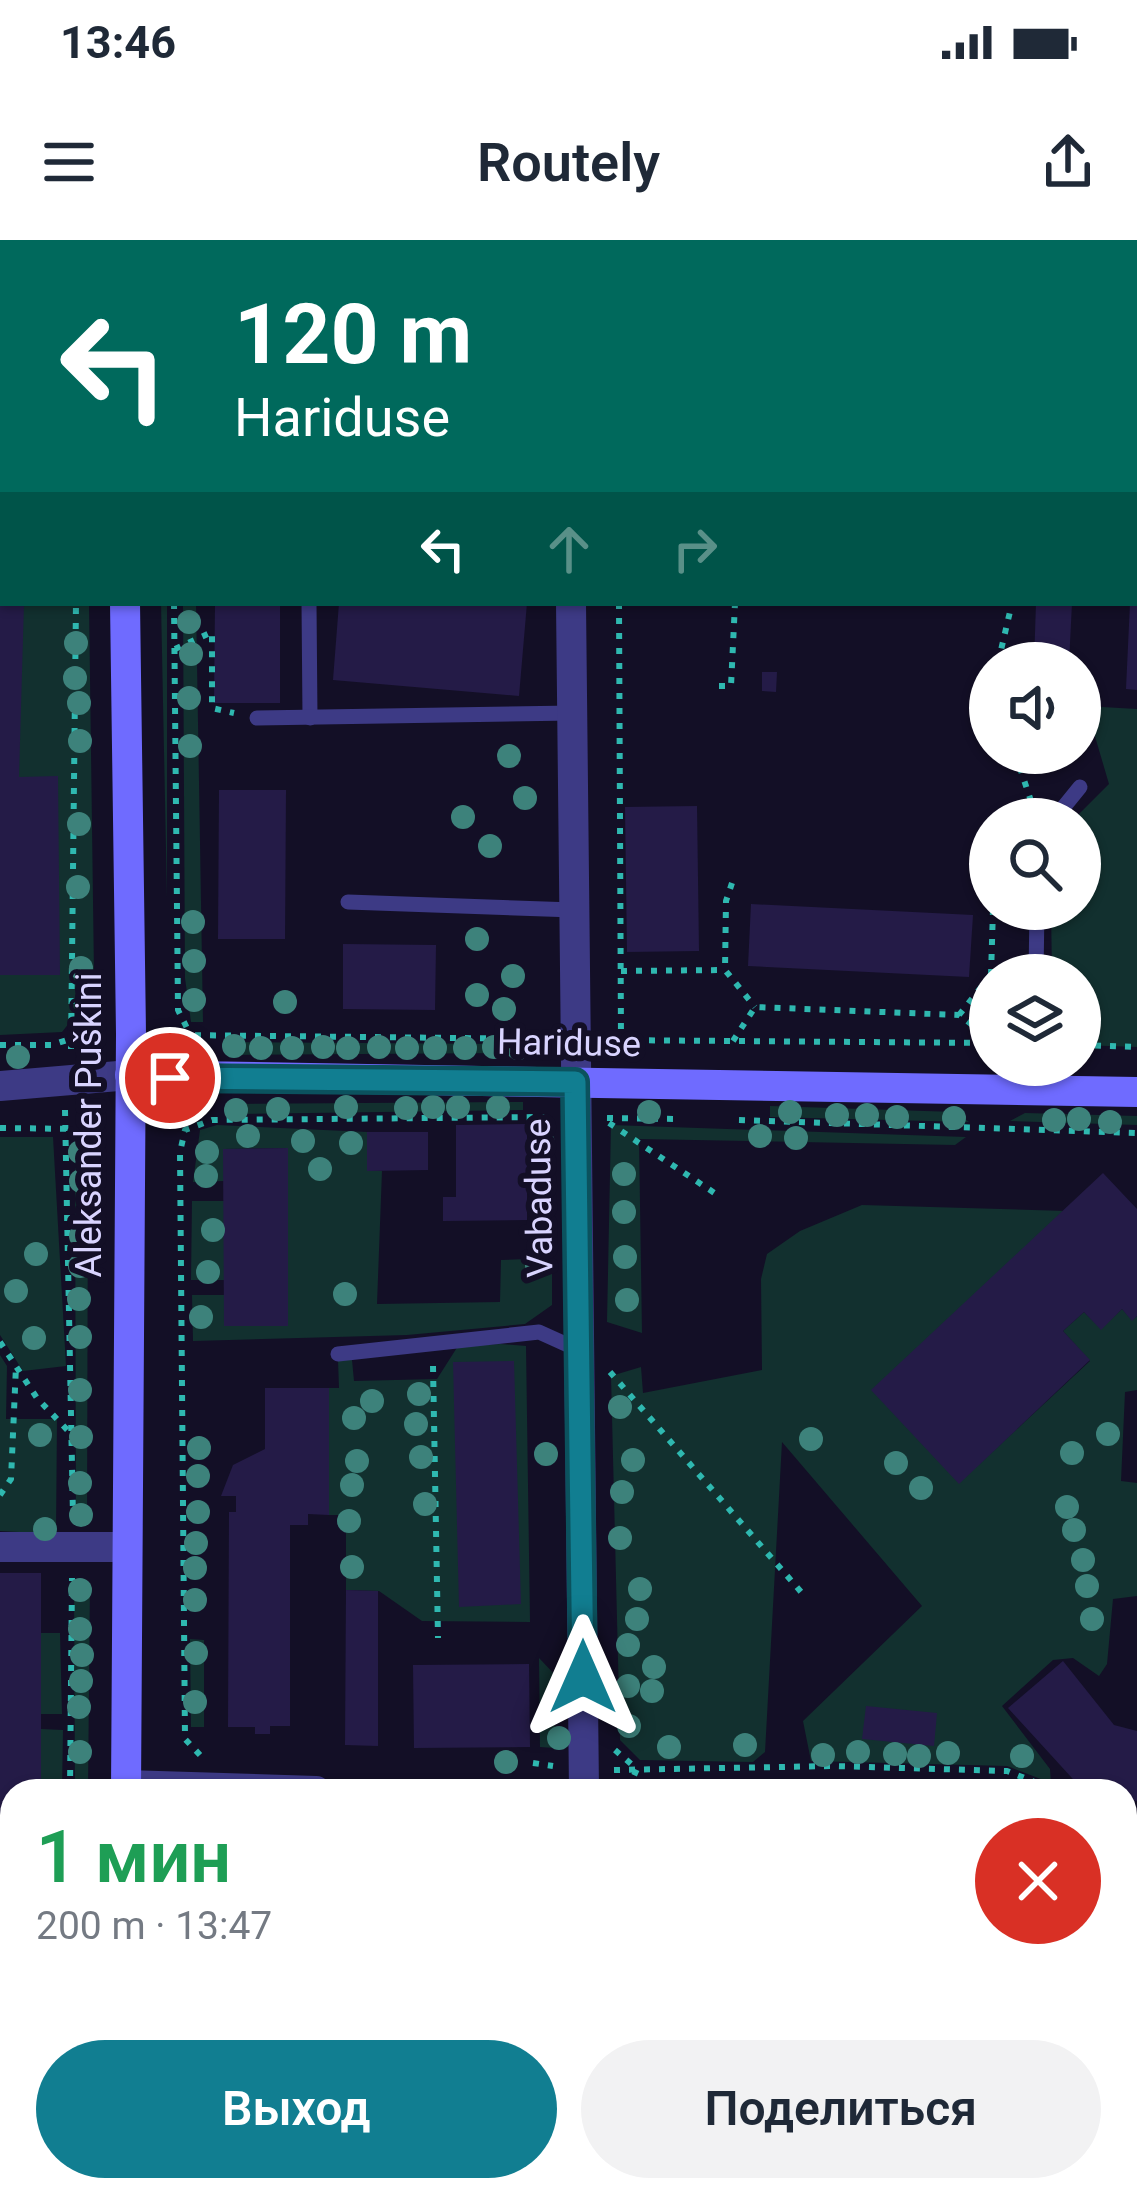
<!DOCTYPE html>
<html lang="ru">
<head>
<meta charset="utf-8">
<style>
	:root { --surface:#fff; --page:#f2f2f3; --text:#1f2937; --muted:#747a83; --accent:#117e91 }
	body { margin:0; font-family:Roboto,sans-serif; background:var(--page); color:var(--text); height:100vh; display:flex; flex-direction:column; font-size:45px; white-space:nowrap }
	* { box-sizing:border-box; margin:0 }
	p { font-size:39px; color:var(--muted) }
	.icon { flex:none; width:66px; height:66px; fill:none; stroke:currentColor; stroke-width:2; stroke-linecap:round; stroke-linejoin:round }
	.map { position:relative; flex:1; overflow:hidden }
	.side { position:absolute; left:0px; top:1539px; width:1137px; height:423px; display:flex; flex-direction:column; background:var(--surface); border-radius:36px 36px 0 0; box-shadow:0 3px 9px #0004 }
	.side>* { flex:none }
	.hud { position:absolute; left:0px; top:0px; width:1137px; height:366px; box-shadow:0 3px 9px #0004; background:#00695c; color:#fff; overflow:hidden }
	.fabs { position:absolute; left:969px; top:402px; display:grid; gap:24px }
	.fabs a { display:grid; place-items:center; width:132px; height:132px; border-radius:50%; background:var(--surface); box-shadow:0 3px 9px #0004; font-size:60px }
	.pin { position:absolute; display:grid; place-items:center; width:102px; height:102px; color:#fff; margin:-51px; border:6px solid #fff; border-radius:50%; box-shadow:0 3px 12px #0007 }
	.me { position:absolute; width:132px; margin:-66px; rotate:0deg; stroke-linejoin:round; filter:drop-shadow(0 0 9px #0008) }
	.turn { display:flex; align-items:center; gap:42px; height:252px; padding:0 36px; font-size:54px }
	.turn .icon { width:156px; height:156px; stroke-width:2.5 }
	.turn b { display:block; font-size:84px; line-height:102px }
	.lanes { display:flex; align-items:center; height:114px; padding:0 36px; background:#0003; justify-content:center; gap:60px; direction:ltr }
	.lanes .off { opacity:.35 }
	.round { display:grid; place-items:center; flex:none; width:126px; height:126px; border-radius:63px; background:var(--page) }
	.overview { display:flex; align-items:center; justify-content:space-between; height:204px; padding:0 36px }
	h1 { font-size:72px; font-weight:600; line-height:90px; color:#1e9e55 }
	.button { display:flex; gap:24px; margin-top:auto; padding:24px 36px }
	.button a { flex:1; height:138px; border-radius:72px; background:var(--accent); color:#fff; font-size:48px; font-weight:600; line-height:138px; text-align:center }
	.button a+a { background:var(--page); color:var(--text) }
	.status { display:flex; justify-content:space-between; align-items:center; height:84px; padding:0 60px; background:var(--surface); direction:ltr }
	.status svg { height:33px; fill:currentColor }
	header { display:flex; justify-content:space-between; align-items:center; height:156px; padding:0 36px; background:var(--surface); font-size:54px; font-weight:600 }
	.map>svg:first-child { display:block }
	.green { fill:#12302f }
	.building { fill:#241b47 }
	.lines { fill:none; stroke-linecap:round; stroke-linejoin:round }
	.path { stroke:#2fb8b0; stroke-width:6; stroke-dasharray:6 9; stroke-linecap:butt }
	.lane { stroke:#3d3a85; stroke-width:15 }
	.street { stroke:#3d3a85; stroke-width:30 }
	.secondary { stroke:#6f6bff; stroke-width:30 }
	.tree { fill:#3d827b }
	.route-casing { stroke:#0b525e; stroke-width:30 }
	.route { stroke:#117e91; stroke-width:21 }
	.labels { text-anchor:middle; dominant-baseline:central; stroke-width:12; stroke-linejoin:round; paint-order:stroke }
	.street-label { font-size:36px; fill:#d9d4ff; stroke:#130f26 }
</style>
</head>
<body>
<div class="status"><b>13:46</b><svg viewBox="0 0 49 12"><path d="M0 12V9h3v3zM5 12V6h3v6zM10 12V3h3v9zM15 12V0h3v12zM26 1h20v11H26zM47 4h2v5h-2z"/></svg></div>
<header><svg class="icon" aria-label="menu" viewBox="0 0 24 24"><path d="M4 6h16M4 12h16M4 18h16"/></svg>Routely<svg class="icon" aria-label="share" viewBox="0 0 24 24"><path d="M12 15V3M7 8l5-5 5 5M5 13v7h14v-7"/></svg></header>
<div class="map">
<svg width="1137" height="1960" viewBox="0 0 1137 1960">
	<rect width="100%" height="100%" fill="#130f26"/>
	<g class="green">
		<path d="M 0,0 L 91,0 L 3,3 L 3,363 L 89,363 L 94,734 L 88,782 L 77,773 L 62,792 L 0,795 Z"/>
		<path d="M 653,0 L 1029,0 L 651,3 Z"/>
		<path d="M 161,363 L 167,363 L 167,658 Z"/>
		<path d="M 183,363 L 196,363 L 203,782 L 191,782 L 185,738 Z"/>
		<path d="M 1102,467 L 1137,469 L 1137,807 L 1080,805 L 1080,735 L 1052,735 L 1051,669 L 1080,669 L 1080,579 L 1074,579 L 1109,544 L 1089,476 Z"/>
		<path d="M 226,802 L 524,804 L 525,813 L 226,815 Z"/>
		<path d="M 523,862 L 523,870 L 232,874 L 236,864 Z"/>
		<path d="M 770,866 L 956,872 L 969,882 L 770,877 Z"/>
		<path d="M 1025,873 L 1137,876 L 1137,885 L 1010,881 Z"/>
		<path d="M 217,885 L 367,892 L 367,930 L 382,931 L 377,1064 L 500,1062 L 501,1020 L 552,1018 L 552,1065 L 525,1084 L 407,1095 L 193,1101 L 192,1055 L 224,1055 L 224,1086 L 287,908 L 224,909 L 224,941 L 193,942 L 200,890 Z"/>
		<path d="M 611,885 L 966,897 L 955,905 L 639,899 L 642,1093 L 607,1082 Z"/>
		<path d="M 0,897 L 53,897 L 66,1126 L 23,1131 L 0,1095 Z"/>
		<path d="M 75,903 L 83,904 L 88,924 L 87,1280 L 76,1280 Z"/>
		<path d="M 192,961 L 224,961 L 224,1040 L 191,1040 Z"/>
		<path d="M 862,965 L 1066,971 L 959,1243 L 1090,1121 L 1063,1091 L 1084,1072 L 1101,1089 L 1122,1069 L 1132,1080 L 1137,1076 L 1137,1150 L 1125,1152 L 1121,1241 L 1137,1243 L 1137,1356 L 1113,1359 L 1107,1424 L 1099,1436 L 1073,1418 L 1053,1420 L 1002,1466 L 1050,1529 L 1051,1543 L 1007,1526 L 811,1521 L 803,1481 L 922,1366 L 782,1202 L 765,1512 L 753,1522 L 640,1520 L 620,1500 L 611,1136 L 641,1127 L 643,1153 L 762,1130 L 761,1039 L 767,1014 L 800,991 Z"/>
		<path d="M 501,1104 L 526,1106 L 530,1382 L 422,1381 L 379,1351 L 346,1350 L 346,1275 L 329,1275 L 329,1148 L 339,1148 L 338,1120 L 352,1120 L 354,1141 L 437,1139 L 458,1106 Z"/>
		<path d="M 0,1115 L 7,1126 L 6,1179 L 57,1179 L 56,1294 L 0,1291 Z"/>
		<path d="M 74,1342 L 90,1343 L 88,1551 L 75,1551 Z"/>
		<path d="M 41,1393 L 60,1393 L 62,1474 L 41,1474 Z"/>
		<path d="M 190,1399 L 204,1400 L 204,1487 L 191,1487 Z"/>
		<path d="M 539,1418 L 557,1437 L 554,1508 L 540,1507 Z"/>
		<path d="M 41,1489 L 63,1490 L 62,1551 L 41,1551 Z"/>
		<path d="M 1125,1702 L 1137,1703 L 1137,1960 L 635,1960 L 635,1950 L 1125,1950 Z"/>
		<path d="M 187,1950 L 357,1950 L 356,1960 L 187,1960 Z"/>
	</g>
	<g class="building">
		<path d="M 0,363 L 24,363 L 19,537 L 58,536 L 60,735 L 0,735 Z"/>
		<path d="M 215,363 L 280,363 L 280,463 L 214,463 Z"/>
		<path d="M 339,363 L 527,363 L 519,456 L 333,440 Z"/>
		<path d="M 1036,363 L 1072,363 L 1069,423 L 1034,423 Z"/>
		<path d="M 1130,363 L 1137,363 L 1137,450 L 1126,449 Z"/>
		<path d="M 762,432 L 777,432 L 776,452 L 762,451 Z"/>
		<path d="M 219,550 L 286,550 L 285,699 L 218,699 Z"/>
		<path d="M 697,566 L 699,711 L 627,712 L 625,567 Z"/>
		<path d="M 751,664 L 973,675 L 969,737 L 748,726 Z"/>
		<path d="M 343,704 L 436,705 L 435,770 L 343,769 Z"/>
		<path d="M 527,884 L 527,980 L 443,981 L 443,957 L 456,957 L 456,885 Z"/>
		<path d="M 367,892 L 428,892 L 428,930 L 367,931 Z"/>
		<path d="M 288,908 L 288,1086 L 224,1086 L 223,909 Z"/>
		<path d="M 1103,933 L 1137,969 L 1137,1076 L 1132,1081 L 1122,1069 L 1101,1090 L 1084,1072 L 1063,1091 L 1090,1120 L 959,1244 L 871,1150 Z"/>
		<path d="M 514,1121 L 521,1364 L 459,1367 L 453,1122 Z"/>
		<path d="M 265,1148 L 329,1148 L 329,1275 L 308,1274 L 308,1285 L 290,1285 L 290,1486 L 270,1486 L 270,1494 L 255,1494 L 255,1487 L 228,1487 L 229,1272 L 236,1272 L 236,1256 L 221,1256 L 233,1225 L 265,1209 Z"/>
		<path d="M 0,1333 L 41,1333 L 41,1551 L 12,1551 L 12,1728 L 0,1728 Z"/>
		<path d="M 346,1350 L 378,1351 L 378,1506 L 345,1505 Z"/>
		<path d="M 1063,1421 L 1114,1485 L 1137,1491 L 1137,1561 L 1125,1559 L 1125,1551 L 1082,1549 L 1008,1468 Z"/>
		<path d="M 529,1424 L 530,1507 L 414,1508 L 413,1425 Z"/>
		<path d="M 866,1466 L 937,1473 L 934,1506 L 862,1499 Z"/>
		<path d="M 1125,1648 L 1137,1651 L 1137,1698 L 1125,1695 Z"/>
		<path d="M 0,1792 L 12,1793 L 12,1950 L 38,1950 L 38,1960 L 0,1960 Z"/>
		<rect x="228" y="1950" width="64" height="4"/>
		<path d="M 364,1950 L 428,1950 L 428,1959 L 364,1960 Z"/>
	</g>
	<g class="lines">
		<g class="path">
			<path d="M 993,0 L 993,3"/>
			<path d="M 69,3 L 69,0"/>
			<path d="M 190,3 L 190,0"/>
			<path d="M 706,3 L 706,0"/>
			<path d="M 0,193 L 3,193"/>
			<path d="M 174,363 L 178,770 L 190,794"/>
			<path d="M 619,363 L 621,800"/>
			<path d="M 175,409 L 212,392 L 212,468 L 234,473"/>
			<path d="M 998,423 L 1012,363"/>
			<path d="M 719,446 L 731,446 L 735,363"/>
			<path d="M 1080,456 L 1096,431"/>
			<path d="M 1015,513 L 1034,570"/>
			<path d="M 732,643 L 726,661 L 725,730 L 755,767"/>
			<path d="M 621,731 L 725,730"/>
			<path d="M 991,735 L 993,669"/>
			<path d="M 959,775 L 990,736"/>
			<path d="M 180,795 L 548,799"/>
			<path d="M 604,800 L 990,803"/>
			<path d="M 733,801 L 755,767 L 959,775 L 990,798"/>
			<path d="M 0,805 L 52,805 L 85,794"/>
			<path d="M 1080,805 L 1137,807"/>
			<path d="M 71,809 L 76,363"/>
			<path d="M 65,870 L 73,1276"/>
			<path d="M 607,878 L 678,879"/>
			<path d="M 739,880 L 1137,893"/>
			<path d="M 609,883 L 719,956"/>
			<path d="M 0,888 L 81,889"/>
			<path d="M 0,1102 L 37,1158 L 74,1197"/>
			<path d="M 433,1126 L 438,1398"/>
			<path d="M 610,1132 L 802,1353"/>
			<path d="M 0,1255 L 11,1239 L 16,1126"/>
			<path d="M 615,1510 L 637,1529 L 627,1551"/>
			<path d="M 200,1515 L 185,1499 L 180,912 L 185,890 L 212,880 L 546,877"/>
			<path d="M 533,1523 L 553,1526"/>
			<path d="M 614,1530 L 833,1526 L 1007,1531 L 1057,1551"/>
			<path d="M 70,1551 L 72,1338"/>
			<path d="M 1125,1866 L 1137,1875"/>
			<path d="M 68,1950 L 68,1960"/>
			<path d="M 186,1950 L 186,1960"/>
			<path d="M 537,1950 L 537,1960"/>
			<path d="M 624,1950 L 624,1960"/>
			<path d="M 958,1950 L 963,1960"/>
		</g>
		<g class="lane">
			<path d="M 480,0 L 482,3"/>
			<path d="M 309,363 L 310,478"/>
			<path d="M 257,478 L 573,473"/>
			<path d="M 1054,579 L 1080,547"/>
			<path d="M 348,662 L 574,670"/>
			<path d="M 1036,735 L 1037,669"/>
			<path d="M 338,1114 L 539,1092 L 581,1111"/>
		</g>
		<g class="street">
			<path d="M 564,0 L 565,3"/>
			<path d="M 571,363 L 584,1551"/>
			<path d="M 0,846 L 130,835"/>
			<path d="M 0,1307 L 127,1307"/>
			<path d="M 126,1545 L 316,1551"/>
			<path d="M 1125,1589 L 1137,1591"/>
			<path d="M 0,1760 L 12,1760"/>
			<path d="M 585,1950 L 585,1960"/>
		</g>
		<g class="secondary">
			<path d="M 127,3 L 127,0"/>
			<path d="M 125,363 L 131,794 L 126,1551"/>
			<path d="M 130,835 L 1137,852"/>
			<path d="M 120,1960 L 120,1950"/>
		</g>
	</g>
	<g class="tree">
		<circle cx="189" cy="382" r="12"/>
		<circle cx="76" cy="403" r="12"/>
		<circle cx="191" cy="414" r="12"/>
		<circle cx="75" cy="438" r="12"/>
		<circle cx="189" cy="458" r="12"/>
		<circle cx="79" cy="463" r="12"/>
		<circle cx="80" cy="501" r="12"/>
		<circle cx="190" cy="506" r="12"/>
		<circle cx="509" cy="516" r="12"/>
		<circle cx="525" cy="558" r="12"/>
		<circle cx="463" cy="577" r="12"/>
		<circle cx="79" cy="584" r="12"/>
		<circle cx="490" cy="606" r="12"/>
		<circle cx="78" cy="647" r="12"/>
		<circle cx="193" cy="682" r="12"/>
		<circle cx="477" cy="699" r="12"/>
		<circle cx="194" cy="721" r="12"/>
		<circle cx="81" cy="728" r="12"/>
		<circle cx="513" cy="736" r="12"/>
		<circle cx="477" cy="755" r="12"/>
		<circle cx="194" cy="760" r="12"/>
		<circle cx="285" cy="762" r="12"/>
		<circle cx="504" cy="769" r="12"/>
		<circle cx="234" cy="806" r="12"/>
		<circle cx="323" cy="807" r="12"/>
		<circle cx="379" cy="807" r="12"/>
		<circle cx="494" cy="807" r="12"/>
		<circle cx="261" cy="808" r="12"/>
		<circle cx="292" cy="808" r="12"/>
		<circle cx="348" cy="808" r="12"/>
		<circle cx="407" cy="808" r="12"/>
		<circle cx="435" cy="808" r="12"/>
		<circle cx="465" cy="808" r="12"/>
		<circle cx="518" cy="808" r="12"/>
		<circle cx="18" cy="817" r="12"/>
		<circle cx="346" cy="867" r="12"/>
		<circle cx="433" cy="867" r="12"/>
		<circle cx="458" cy="867" r="12"/>
		<circle cx="498" cy="867" r="12"/>
		<circle cx="406" cy="868" r="12"/>
		<circle cx="278" cy="869" r="12"/>
		<circle cx="236" cy="870" r="12"/>
		<circle cx="649" cy="872" r="12"/>
		<circle cx="790" cy="872" r="12"/>
		<circle cx="837" cy="875" r="12"/>
		<circle cx="867" cy="875" r="12"/>
		<circle cx="897" cy="877" r="12"/>
		<circle cx="954" cy="878" r="12"/>
		<circle cx="1079" cy="879" r="12"/>
		<circle cx="1054" cy="880" r="12"/>
		<circle cx="1110" cy="882" r="12"/>
		<circle cx="248" cy="896" r="12"/>
		<circle cx="760" cy="896" r="12"/>
		<circle cx="796" cy="898" r="12"/>
		<circle cx="303" cy="901" r="12"/>
		<circle cx="351" cy="903" r="12"/>
		<circle cx="543" cy="903" r="12"/>
		<circle cx="80" cy="912" r="12"/>
		<circle cx="207" cy="912" r="12"/>
		<circle cx="320" cy="929" r="12"/>
		<circle cx="624" cy="934" r="12"/>
		<circle cx="206" cy="936" r="12"/>
		<circle cx="81" cy="941" r="12"/>
		<circle cx="624" cy="972" r="12"/>
		<circle cx="213" cy="990" r="12"/>
		<circle cx="81" cy="996" r="12"/>
		<circle cx="36" cy="1014" r="12"/>
		<circle cx="625" cy="1017" r="12"/>
		<circle cx="80" cy="1026" r="12"/>
		<circle cx="537" cy="1026" r="12"/>
		<circle cx="208" cy="1032" r="12"/>
		<circle cx="16" cy="1051" r="12"/>
		<circle cx="345" cy="1054" r="12"/>
		<circle cx="79" cy="1059" r="12"/>
		<circle cx="627" cy="1060" r="12"/>
		<circle cx="201" cy="1077" r="12"/>
		<circle cx="80" cy="1097" r="12"/>
		<circle cx="34" cy="1098" r="12"/>
		<circle cx="80" cy="1150" r="12"/>
		<circle cx="419" cy="1154" r="12"/>
		<circle cx="372" cy="1161" r="12"/>
		<circle cx="620" cy="1167" r="12"/>
		<circle cx="354" cy="1178" r="12"/>
		<circle cx="416" cy="1184" r="12"/>
		<circle cx="1108" cy="1194" r="12"/>
		<circle cx="40" cy="1195" r="12"/>
		<circle cx="81" cy="1197" r="12"/>
		<circle cx="811" cy="1199" r="12"/>
		<circle cx="199" cy="1208" r="12"/>
		<circle cx="1072" cy="1213" r="12"/>
		<circle cx="546" cy="1214" r="12"/>
		<circle cx="421" cy="1217" r="12"/>
		<circle cx="633" cy="1220" r="12"/>
		<circle cx="357" cy="1221" r="12"/>
		<circle cx="896" cy="1223" r="12"/>
		<circle cx="198" cy="1236" r="12"/>
		<circle cx="80" cy="1243" r="12"/>
		<circle cx="352" cy="1245" r="12"/>
		<circle cx="921" cy="1248" r="12"/>
		<circle cx="622" cy="1252" r="12"/>
		<circle cx="425" cy="1264" r="12"/>
		<circle cx="1067" cy="1267" r="12"/>
		<circle cx="198" cy="1272" r="12"/>
		<circle cx="81" cy="1275" r="12"/>
		<circle cx="349" cy="1281" r="12"/>
		<circle cx="45" cy="1289" r="12"/>
		<circle cx="1074" cy="1290" r="12"/>
		<circle cx="620" cy="1298" r="12"/>
		<circle cx="196" cy="1303" r="12"/>
		<circle cx="1083" cy="1320" r="12"/>
		<circle cx="352" cy="1327" r="12"/>
		<circle cx="195" cy="1328" r="12"/>
		<circle cx="1087" cy="1346" r="12"/>
		<circle cx="640" cy="1349" r="12"/>
		<circle cx="80" cy="1350" r="12"/>
		<circle cx="195" cy="1360" r="12"/>
		<circle cx="637" cy="1379" r="12"/>
		<circle cx="1092" cy="1379" r="12"/>
		<circle cx="80" cy="1389" r="12"/>
		<circle cx="628" cy="1405" r="12"/>
		<circle cx="196" cy="1413" r="12"/>
		<circle cx="82" cy="1415" r="12"/>
		<circle cx="654" cy="1427" r="12"/>
		<circle cx="81" cy="1441" r="12"/>
		<circle cx="628" cy="1446" r="12"/>
		<circle cx="652" cy="1451" r="12"/>
		<circle cx="195" cy="1462" r="12"/>
		<circle cx="79" cy="1467" r="12"/>
		<circle cx="555" cy="1470" r="12"/>
		<circle cx="629" cy="1486" r="12"/>
		<circle cx="559" cy="1498" r="12"/>
		<circle cx="745" cy="1505" r="12"/>
		<circle cx="669" cy="1507" r="12"/>
		<circle cx="80" cy="1512" r="12"/>
		<circle cx="858" cy="1512" r="12"/>
		<circle cx="948" cy="1513" r="12"/>
		<circle cx="895" cy="1514" r="12"/>
		<circle cx="823" cy="1515" r="12"/>
		<circle cx="919" cy="1516" r="12"/>
		<circle cx="1022" cy="1516" r="12"/>
		<circle cx="506" cy="1522" r="12"/>
	</g>
	<g class="lines">
		<g class="route-casing">
			<path id="route" d="M 170,838 L 575,842 L 583,1437"/>
		</g>
		<use href="#route" class="route"/>
	</g>
	<g class="labels">
		<g class="street-label">
			<text transform="translate(569 803) rotate(1)">Hariduse</text>
			<text transform="translate(89 885) rotate(-90)">Aleksander Puškini</text>
			<text transform="translate(539 958) rotate(-91)">Vabaduse</text>
		</g>
	</g>
</svg>
<div class="fabs">
<a><svg class="icon" aria-label="sound" viewBox="0 0 24 24"><path d="M4 9h4l5-4v14l-5-4H4zM17 9q2 3 0 6"/></svg></a>
<a><svg class="icon" aria-label="search" viewBox="0 0 24 24"><circle cx="10" cy="10" r="6"/><path d="M15 15l6 6"/></svg></a>
<a><svg class="icon" aria-label="layers" viewBox="0 0 24 24"><path d="M12 4l9 5-9 5-9-5zM3 14l9 5 9-5"/></svg></a>
</div>
<div class="pin" style="left:170px;top:838px;background:#d93025"><svg class="icon" aria-label="arrive" viewBox="0 0 24 24"><path d="M6 21V4h12l-3 4 3 4H6"/></svg></div>
<svg class="me" style="left:583px;top:1437px" viewBox="-20 -20 40 40"><path d="M0-17L14 15 0 8-14 15z" fill="#117e91" stroke="#fff" stroke-width="4"/></svg>
<div class="hud">
<div class="turn"><svg class="icon" aria-label="left" viewBox="0 0 24 24"><path d="M17 20v-9H6M10 6l-5 5 5 5"/></svg><div><b>120 m</b>Hariduse</div></div>
<div class="lanes"><svg class="icon" aria-label="left" viewBox="0 0 24 24"><path d="M17 20v-9H6M10 6l-5 5 5 5"/></svg><svg class="icon off" aria-label="ahead" viewBox="0 0 24 24"><path d="M12 20V5M6 11l6-6 6 6"/></svg><svg class="icon off" aria-label="right" viewBox="0 0 24 24"><path d="M7 20v-9h11M14 6l5 5-5 5"/></svg></div>
</div>
<section class="side">
<div class="overview"><div><h1>1 мин</h1><p>200 m · 13:47</p></div><a class="round" style="background:#d93025;color:#fff"><svg class="icon" aria-label="close" viewBox="0 0 24 24"><path d="M6 6l12 12M18 6L6 18"/></svg></a></div>
<div class="button"><a>Выход</a><a>Поделиться</a></div>
</section>
</div>
</body>
</html>
